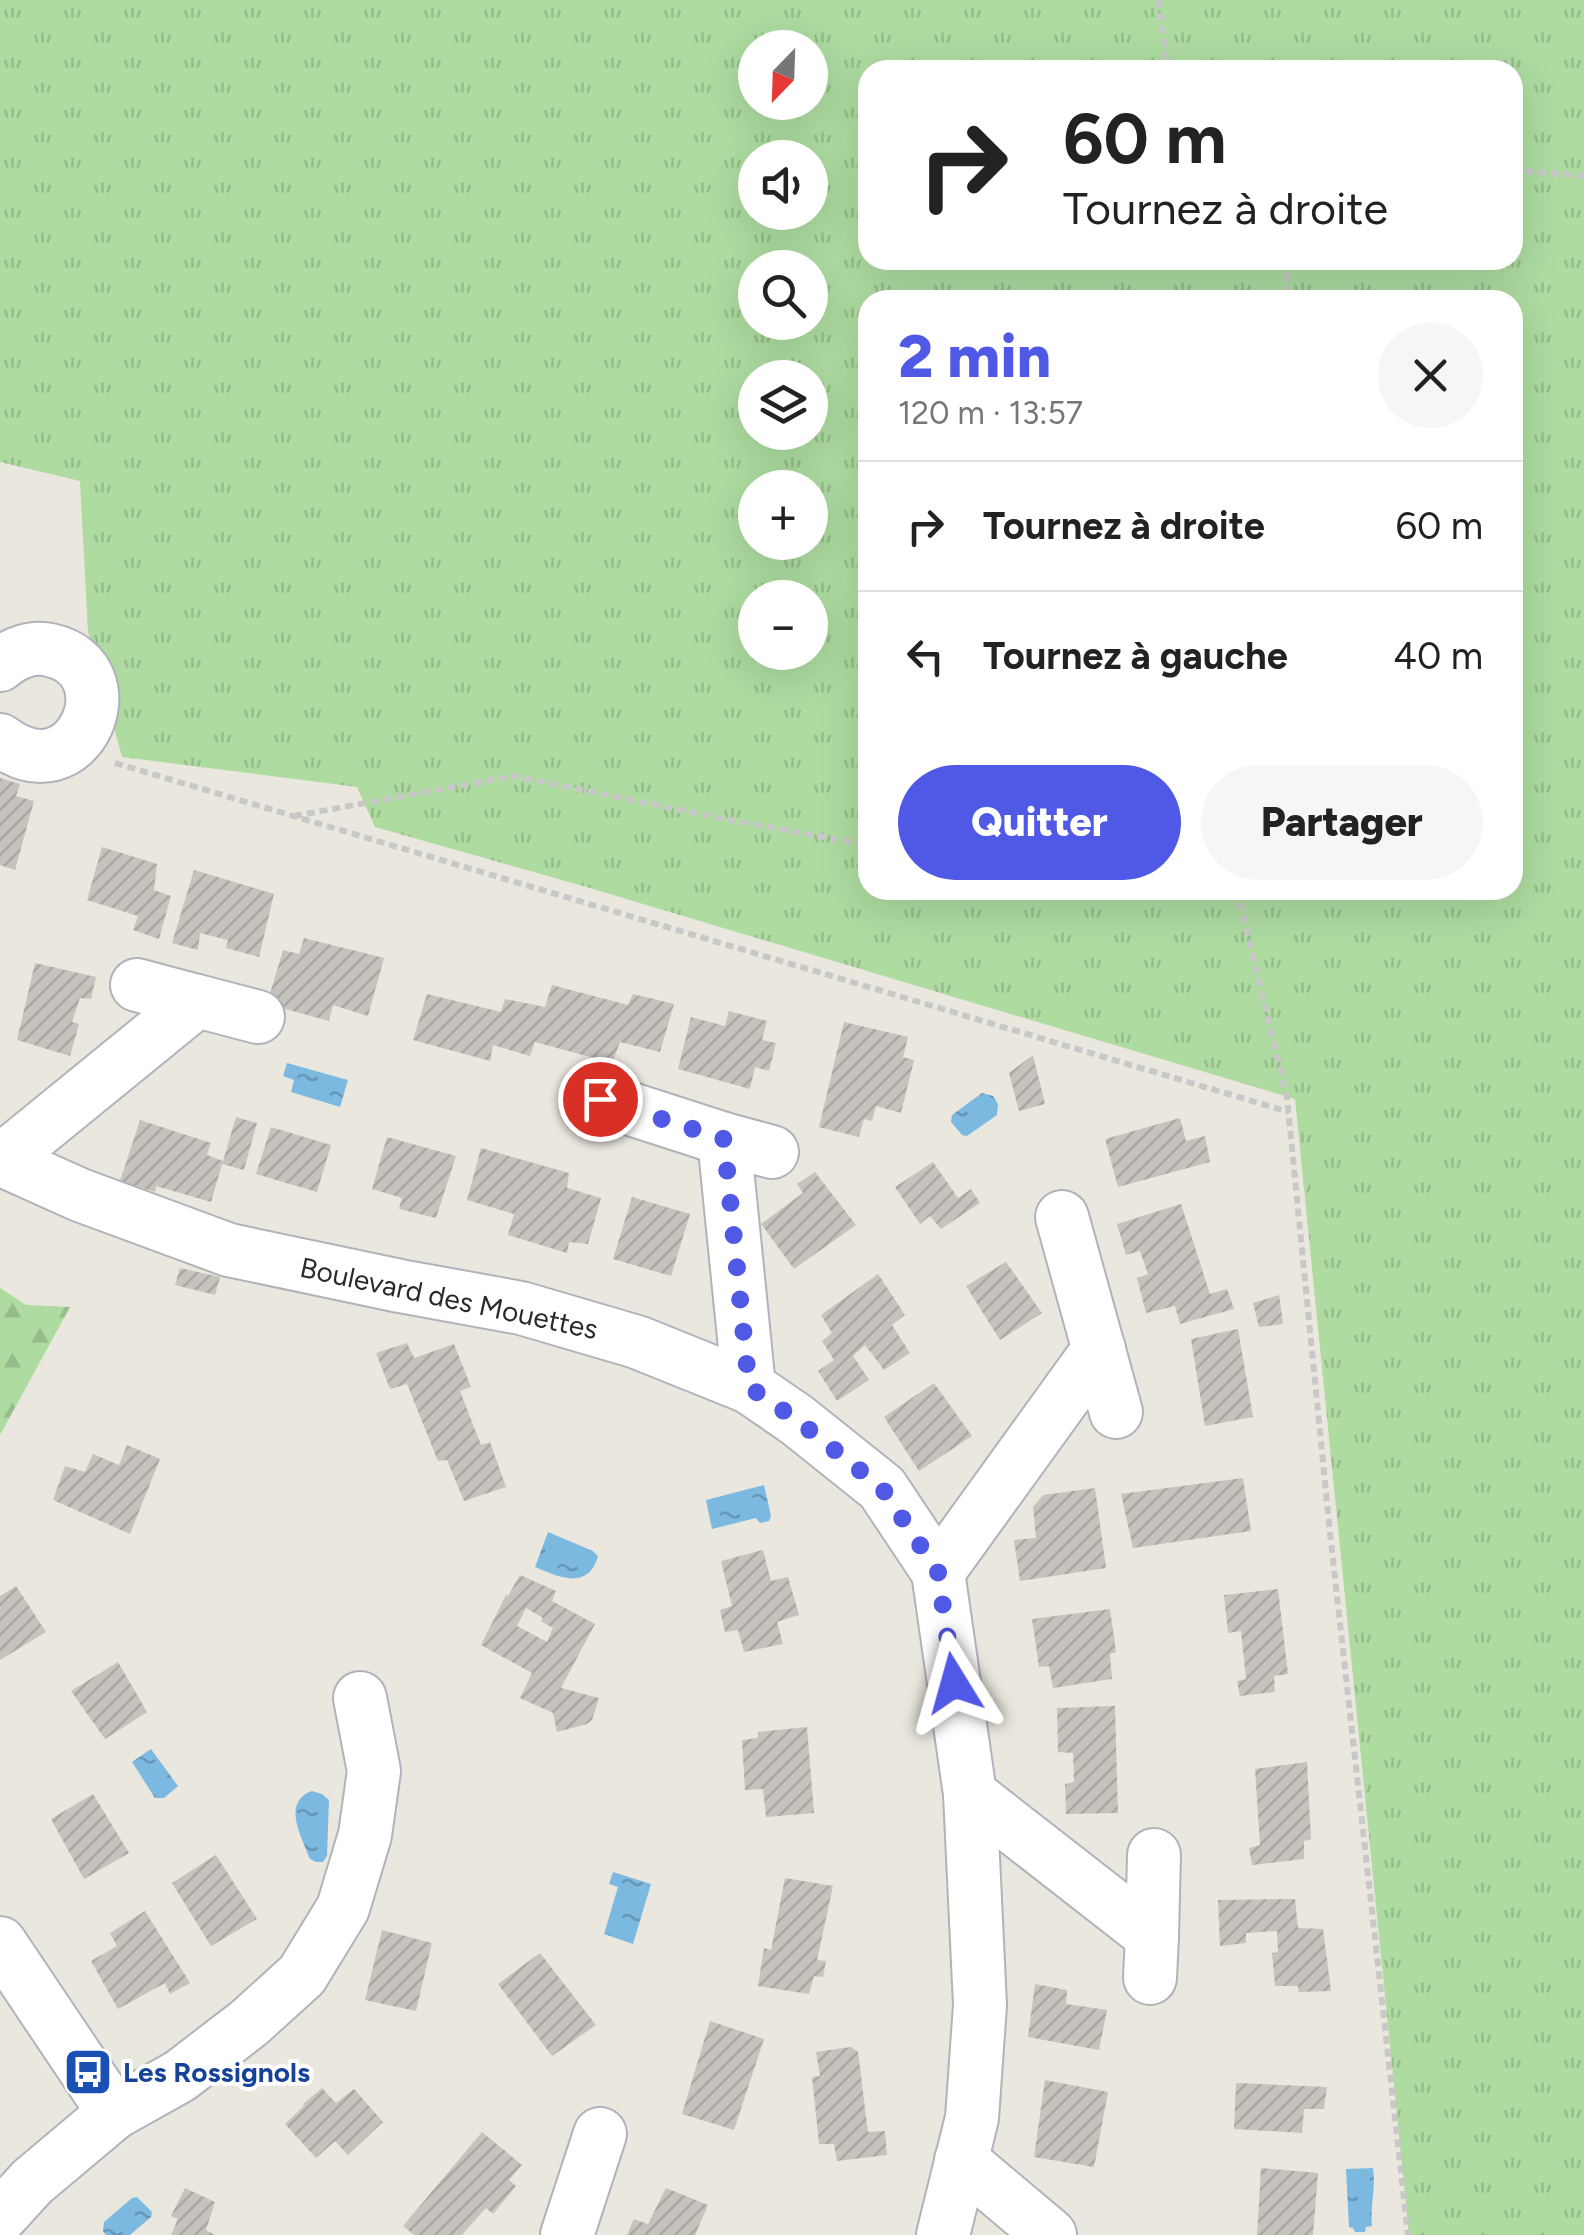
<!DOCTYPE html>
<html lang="fr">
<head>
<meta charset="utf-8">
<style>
	:root { --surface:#fff; --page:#f6f6f6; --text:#222; --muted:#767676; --line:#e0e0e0; --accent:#5058e6 }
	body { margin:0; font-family:Figtree,sans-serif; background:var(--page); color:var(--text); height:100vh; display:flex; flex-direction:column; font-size:38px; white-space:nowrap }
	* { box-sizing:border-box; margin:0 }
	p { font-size:32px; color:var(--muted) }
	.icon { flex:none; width:55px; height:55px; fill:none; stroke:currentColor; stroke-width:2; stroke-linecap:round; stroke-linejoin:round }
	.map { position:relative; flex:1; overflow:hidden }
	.drawer { position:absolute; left:858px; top:290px; width:665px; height:610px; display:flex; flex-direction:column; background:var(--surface); border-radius:30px; box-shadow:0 10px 40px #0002 }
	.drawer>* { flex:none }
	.guide { position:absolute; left:858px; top:60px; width:665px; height:210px; border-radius:30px; box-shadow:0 10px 40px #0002; background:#fff; color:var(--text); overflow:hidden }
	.needle { width:65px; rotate:203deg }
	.buttons { position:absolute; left:738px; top:30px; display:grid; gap:20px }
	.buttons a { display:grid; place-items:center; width:90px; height:90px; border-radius:50%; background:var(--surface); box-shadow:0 10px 40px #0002; font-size:50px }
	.pin { position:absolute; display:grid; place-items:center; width:85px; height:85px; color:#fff; margin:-42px; border:5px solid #fff; border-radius:50%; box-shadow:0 2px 10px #0007 }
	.me { position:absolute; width:110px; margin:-55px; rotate:352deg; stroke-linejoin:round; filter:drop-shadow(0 0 8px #0008) }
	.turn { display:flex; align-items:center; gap:35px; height:210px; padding:0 40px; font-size:45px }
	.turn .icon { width:130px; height:130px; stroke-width:2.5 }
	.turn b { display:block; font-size:70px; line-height:85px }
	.round { display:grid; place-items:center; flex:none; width:105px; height:105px; border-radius:52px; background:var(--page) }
	.headline { display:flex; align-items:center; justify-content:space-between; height:170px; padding:0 40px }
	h1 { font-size:60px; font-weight:800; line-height:75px; color:var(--accent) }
	.primary-button { display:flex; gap:20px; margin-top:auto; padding:20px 40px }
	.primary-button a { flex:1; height:115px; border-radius:60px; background:var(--accent); color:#fff; font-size:40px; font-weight:800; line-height:115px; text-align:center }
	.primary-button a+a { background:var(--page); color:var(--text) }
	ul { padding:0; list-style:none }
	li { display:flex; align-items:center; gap:30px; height:130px; padding:0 40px; border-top:2px solid var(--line) }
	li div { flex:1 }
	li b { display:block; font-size:38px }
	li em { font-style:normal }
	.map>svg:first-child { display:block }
	.grass { fill:url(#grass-tufts); fill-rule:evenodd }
	.forest { fill:url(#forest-firs) }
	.water { fill:url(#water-ripples) }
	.building { fill:url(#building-hatch); fill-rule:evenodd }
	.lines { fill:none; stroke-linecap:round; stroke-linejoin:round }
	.minor-casing { stroke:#b1b2bc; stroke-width:56 }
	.path { stroke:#c8c8c8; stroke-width:6; stroke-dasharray:8 5; stroke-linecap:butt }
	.minor { stroke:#fff; stroke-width:52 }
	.route { stroke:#5058e6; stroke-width:18; stroke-dasharray:0 32.4 }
	.labels { text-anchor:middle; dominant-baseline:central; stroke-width:8; stroke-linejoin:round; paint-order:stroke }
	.street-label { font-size:28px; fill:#2a2a2a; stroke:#fff }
	.transit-label { font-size:28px; font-weight:bold; fill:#164399; stroke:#fff; text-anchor:start }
</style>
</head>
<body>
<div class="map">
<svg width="1584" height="2235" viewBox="0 0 1584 2235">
	<defs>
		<pattern id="grass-tufts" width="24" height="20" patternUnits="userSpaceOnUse" patternTransform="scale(2.5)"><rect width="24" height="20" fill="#addba0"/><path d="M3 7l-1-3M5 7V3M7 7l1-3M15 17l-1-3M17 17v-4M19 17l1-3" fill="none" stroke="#95bc8a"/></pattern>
		<pattern id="forest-firs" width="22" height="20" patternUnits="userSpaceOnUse" patternTransform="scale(2.5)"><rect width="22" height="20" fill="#addba0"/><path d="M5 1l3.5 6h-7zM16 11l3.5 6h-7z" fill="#95bc8a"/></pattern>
		<pattern id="water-ripples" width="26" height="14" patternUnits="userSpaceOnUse" patternTransform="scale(2.5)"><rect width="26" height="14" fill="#7cb9e1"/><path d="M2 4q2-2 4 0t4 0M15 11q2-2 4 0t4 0" fill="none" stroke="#6697b7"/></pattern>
		<pattern id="building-hatch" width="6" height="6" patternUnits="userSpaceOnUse" patternTransform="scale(2.5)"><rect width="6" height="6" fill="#c6c3bd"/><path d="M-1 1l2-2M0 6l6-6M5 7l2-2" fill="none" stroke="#aaa8a3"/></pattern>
	</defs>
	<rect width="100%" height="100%" fill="#eae7de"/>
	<path class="grass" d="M 0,0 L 1584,0 L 1584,2235 L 1409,2235 L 1295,1099 L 583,886 L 375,827 L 357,787 L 122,757 L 88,632 L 80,481 L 0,462 ZM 755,48 L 810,48 L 810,102 L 755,102 ZM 868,70 L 1512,70 L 1512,260 L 868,260 ZM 755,158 L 810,158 L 810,212 L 755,212 ZM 755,268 L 810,268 L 810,322 L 755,322 ZM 868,300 L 1512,300 L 1512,890 L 868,890 ZM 755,378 L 810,378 L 810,432 L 755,432 ZM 755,488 L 810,488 L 810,542 L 755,542 ZM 755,598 L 810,598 L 810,652 L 755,652 Z"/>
	<path class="forest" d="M 0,1288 L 26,1305 L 70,1307 L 0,1435 Z"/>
	<g class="water">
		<path d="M 287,1063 L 348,1080 L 340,1107 L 291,1092 L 294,1080 L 283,1076 Z"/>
		<path d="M 982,1093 L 993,1096 L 998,1104 L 997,1115 L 967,1136 L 962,1135 L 951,1122 L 952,1115 Z"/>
		<path d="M 764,1485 L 771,1516 L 769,1521 L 760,1523 L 756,1518 L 712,1529 L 706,1500 Z"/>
		<path d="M 548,1532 L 593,1551 L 598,1556 C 588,1591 559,1577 535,1567 Z"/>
		<path d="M 151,1749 L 178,1786 L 164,1798 L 155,1798 L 132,1762 Z"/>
		<path d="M 312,1791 L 322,1794 L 329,1800 L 327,1856 L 323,1862 L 316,1862 L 310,1859 C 302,1837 281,1802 312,1791 Z"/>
		<path d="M 613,1872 L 651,1884 L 633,1944 L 604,1934 L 618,1887 L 609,1884 Z"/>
		<path d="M 1373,2168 C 1376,2189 1370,2205 1372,2226 L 1366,2227 L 1365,2232 L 1355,2232 L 1353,2228 L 1349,2227 L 1346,2169 Z"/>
		<path d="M 137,2197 L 152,2212 L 151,2217 L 130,2235 L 106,2235 L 103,2231 L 104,2222 L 132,2198 Z"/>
	</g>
	<g class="building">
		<path d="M 0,778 L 20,784 L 16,796 L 34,801 L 15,870 L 0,865 Z"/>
		<path d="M 102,847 L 157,864 L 154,890 L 171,896 L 159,939 L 133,930 L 138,916 L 87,900 Z"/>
		<path d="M 194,870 L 274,894 L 259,957 L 226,948 L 228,940 L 200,933 L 198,950 L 172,943 Z"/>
		<path d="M 304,938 L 384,958 L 368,1016 L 333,1005 L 329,1021 L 267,1004 L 283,950 L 299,954 Z"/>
		<path d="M 35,963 L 96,977 L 91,999 L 80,998 L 72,1022 L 79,1024 L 70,1056 L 17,1040 Z"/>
		<path d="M 552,985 L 628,1005 L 633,994 L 674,1004 L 660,1052 L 620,1042 L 612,1063 L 535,1042 L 530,1056 L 493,1045 L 490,1061 L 413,1040 L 427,994 L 501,1012 L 505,999 L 545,1007 Z"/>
		<path d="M 729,1011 L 767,1021 L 762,1040 L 776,1043 L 769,1071 L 755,1067 L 750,1089 L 678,1069 L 691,1017 L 725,1026 Z"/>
		<path d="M 844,1022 L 908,1037 L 903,1057 L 914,1060 L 901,1113 L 876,1106 L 872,1121 L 864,1119 L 859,1137 L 819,1127 Z"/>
		<path d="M 1033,1055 L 1045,1104 L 1019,1111 L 1009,1073 Z"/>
		<path d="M 236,1117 L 257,1123 L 244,1170 L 222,1164 L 211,1202 L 156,1186 L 155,1192 L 120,1181 L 140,1120 L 211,1143 L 207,1155 L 223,1161 Z"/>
		<path d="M 1180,1118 L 1186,1141 L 1205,1136 L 1210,1162 L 1118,1187 L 1105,1139 Z"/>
		<path d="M 271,1127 L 331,1145 L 317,1192 L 256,1174 Z"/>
		<path d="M 387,1137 L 456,1156 L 436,1218 L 399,1209 L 402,1198 L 372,1189 Z"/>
		<path d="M 481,1148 L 569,1173 L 567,1188 L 601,1198 L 588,1244 L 569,1242 L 567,1253 L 508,1235 L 514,1214 L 467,1200 Z"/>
		<path d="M 933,1162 L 958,1198 L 971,1189 L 980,1203 L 941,1229 L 930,1216 L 920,1224 L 895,1187 Z"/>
		<path d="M 815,1172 L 856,1225 L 794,1269 L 761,1224 L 803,1193 L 797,1184 Z"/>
		<path d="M 632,1197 L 690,1214 L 671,1276 L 613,1259 Z"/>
		<path d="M 1181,1204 L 1210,1294 L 1227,1289 L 1234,1309 L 1180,1324 L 1175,1306 L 1146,1313 L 1137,1278 L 1148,1274 L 1140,1251 L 1126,1255 L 1117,1224 Z"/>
		<path d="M 1006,1262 L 1042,1313 L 1000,1340 L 966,1286 Z"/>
		<path d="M 180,1268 L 220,1277 L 215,1295 L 175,1285 Z"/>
		<path d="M 878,1274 L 905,1315 L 892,1325 L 910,1353 L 884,1370 L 865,1345 L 853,1356 L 869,1380 L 837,1401 L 818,1371 L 834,1360 L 822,1341 L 832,1333 L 821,1315 Z"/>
		<path d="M 1279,1295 L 1283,1324 L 1259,1327 L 1253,1303 Z"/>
		<path d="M 1238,1329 L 1253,1417 L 1205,1426 L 1191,1339 Z"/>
		<path d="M 407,1343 L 414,1358 L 454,1344 L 471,1387 L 460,1391 L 481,1445 L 490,1442 L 506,1487 L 464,1501 L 447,1460 L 438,1461 L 407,1384 L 390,1389 L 376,1353 Z"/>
		<path d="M 934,1383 L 972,1436 L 919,1471 L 884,1417 Z"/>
		<path d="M 127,1445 L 160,1459 L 130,1534 L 53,1500 L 65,1466 L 85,1472 L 93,1454 L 119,1465 Z"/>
		<path d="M 1243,1478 L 1251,1531 L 1133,1548 L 1121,1494 Z"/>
		<path d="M 1095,1488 L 1106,1568 L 1020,1581 L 1014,1540 L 1036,1538 L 1033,1507 L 1043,1495 Z"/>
		<path d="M 763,1550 L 771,1581 L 788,1577 L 799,1615 L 777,1622 L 783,1644 L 744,1652 L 738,1630 L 725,1632 L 720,1610 L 732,1606 L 721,1561 Z"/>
		<path d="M 520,1575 L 556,1591 L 552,1601 L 595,1624 L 561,1688 L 599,1698 L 592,1720 L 587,1724 L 557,1732 L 553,1713 L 520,1698 L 532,1673 L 481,1645 L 506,1595 L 508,1596 ZM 526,1608 L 543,1618 L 541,1621 L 553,1628 L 547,1642 L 517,1626 Z"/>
		<path d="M 16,1586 L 46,1632 L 0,1660 L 0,1596 Z"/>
		<path d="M 1278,1589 L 1288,1674 L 1274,1676 L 1275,1692 L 1240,1696 L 1237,1681 L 1246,1679 L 1241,1631 L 1228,1633 L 1224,1595 Z"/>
		<path d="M 1110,1609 L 1116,1652 L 1110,1654 L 1112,1679 L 1053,1688 L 1049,1666 L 1039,1667 L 1032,1619 Z"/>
		<path d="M 118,1662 L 147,1712 L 105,1739 L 71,1691 Z"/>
		<path d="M 1115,1706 L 1118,1813 L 1066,1814 L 1065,1784 L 1074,1782 L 1073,1753 L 1058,1752 L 1057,1708 Z"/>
		<path d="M 807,1727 L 814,1813 L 766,1817 L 763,1789 L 745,1790 L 742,1740 L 758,1738 L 758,1732 Z"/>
		<path d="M 1307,1762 L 1311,1839 L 1304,1841 L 1304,1859 L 1252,1865 L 1249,1848 L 1260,1845 L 1255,1769 Z"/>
		<path d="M 93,1794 L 129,1853 L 84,1879 L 51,1819 Z"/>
		<path d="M 216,1855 L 257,1919 L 211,1946 L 172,1883 Z"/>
		<path d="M 785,1878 L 833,1886 L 817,1960 L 826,1961 L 823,1977 L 814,1976 L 809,1994 L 758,1986 L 764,1948 L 771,1950 Z"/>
		<path d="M 1295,1899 L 1298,1928 L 1323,1929 L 1331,1991 L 1299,1992 L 1298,1986 L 1275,1986 L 1272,1953 L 1278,1952 L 1277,1931 L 1246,1933 L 1246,1943 L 1220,1946 L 1218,1900 Z"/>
		<path d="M 145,1911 L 190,1983 L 170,1994 L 165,1983 L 118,2009 L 91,1961 L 117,1946 L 110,1933 Z"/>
		<path d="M 382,1930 L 432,1943 L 416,2011 L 365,2000 Z"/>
		<path d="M 540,1953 L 596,2025 L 552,2056 L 498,1984 Z"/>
		<path d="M 1035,1984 L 1067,1990 L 1066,2004 L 1107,2010 L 1099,2050 L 1028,2037 Z"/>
		<path d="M 710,2021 L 764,2039 L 734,2130 L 682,2114 Z"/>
		<path d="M 851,2047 L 858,2052 L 868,2132 L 885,2131 L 887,2155 L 837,2161 L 834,2144 L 819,2144 L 812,2077 L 820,2076 L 816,2052 Z"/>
		<path d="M 1045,2080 L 1108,2092 L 1094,2167 L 1034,2157 Z"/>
		<path d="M 1236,2083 L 1327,2087 L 1324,2109 L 1304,2109 L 1302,2133 L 1234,2129 Z"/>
		<path d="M 322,2088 L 336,2103 L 354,2089 L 383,2122 L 348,2155 L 335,2141 L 316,2158 L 285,2124 L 304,2106 L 303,2104 Z"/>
		<path d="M 482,2132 L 522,2165 L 509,2180 L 516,2186 L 493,2214 L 486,2208 L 462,2235 L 414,2235 L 403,2226 Z"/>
		<path d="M 1261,2168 L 1318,2173 L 1313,2235 L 1257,2235 Z"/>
		<path d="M 185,2188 L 215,2202 L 206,2230 L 215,2235 L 171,2235 L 178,2219 L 171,2216 Z"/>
		<path d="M 666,2188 L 708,2205 L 695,2235 L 627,2235 L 634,2219 L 648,2224 Z"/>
	</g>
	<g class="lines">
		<g class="minor-casing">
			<g id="minor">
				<path d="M 0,665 C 13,653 32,646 50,650 C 134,668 80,801 0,740"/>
				<path d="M 137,985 L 197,1001"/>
				<path d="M 600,1099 L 724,1139 L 749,1387"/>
				<path d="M 724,1139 L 772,1152"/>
				<path d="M 0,1159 L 80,1195 L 229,1250 L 400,1286 L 521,1308 L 637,1342 L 749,1387 L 797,1420 L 882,1488 L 938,1572 L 970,1794 L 980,2005 L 972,2118 L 943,2235"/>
				<path d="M 2,1160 L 197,1001 L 258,1017"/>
				<path d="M 1062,1217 L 1116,1412"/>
				<path d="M 938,1572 L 1099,1349"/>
				<path d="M 970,1794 L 1152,1936 L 1150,1978"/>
				<path d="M 1152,1936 L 1154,1855"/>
				<path d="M 0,1943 L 114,2113 L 32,2182 L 0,2217"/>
				<path d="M 114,2113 L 180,2076 L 249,2023 L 302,1975 L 343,1908 L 365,1835 L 374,1771 L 360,1698"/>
				<path d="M 961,2160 L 1050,2235"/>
				<path d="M 567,2235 L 600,2134"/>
			</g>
		</g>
		<g class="path">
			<path d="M 1158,0 L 1167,68 L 1169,70"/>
			<path d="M 1512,170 L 1584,176"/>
			<path d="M 1286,260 L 1288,300"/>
			<path d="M 115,763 L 1289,1112"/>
			<path d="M 294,816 L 514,776 L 725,819 L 868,845"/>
			<path d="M 1237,890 L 1287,1098 L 1330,1533 L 1408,2235"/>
		</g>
		<use href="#minor" class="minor"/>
	</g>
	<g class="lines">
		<path class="route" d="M 600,1099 L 724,1139 L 749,1387 L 797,1420 L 882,1488 L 938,1572 L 954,1683"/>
	</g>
	<defs>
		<g id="bus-square" transform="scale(2.5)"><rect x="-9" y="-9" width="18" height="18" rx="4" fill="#1a4fb4" stroke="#fff"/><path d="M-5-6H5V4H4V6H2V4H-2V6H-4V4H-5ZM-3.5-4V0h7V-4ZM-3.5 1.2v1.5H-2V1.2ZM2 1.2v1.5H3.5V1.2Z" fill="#fff"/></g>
	</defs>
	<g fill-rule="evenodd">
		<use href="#bus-square" x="88" y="2072"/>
	</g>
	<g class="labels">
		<g class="street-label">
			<text transform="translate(449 1298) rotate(12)">Boulevard des Mouettes</text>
		</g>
		<g class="transit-label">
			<text x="123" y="2072">Les Rossignols</text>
		</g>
	</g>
</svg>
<div class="buttons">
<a><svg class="needle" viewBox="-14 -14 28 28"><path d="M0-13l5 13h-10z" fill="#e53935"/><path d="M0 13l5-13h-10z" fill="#767676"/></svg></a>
<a><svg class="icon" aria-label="sound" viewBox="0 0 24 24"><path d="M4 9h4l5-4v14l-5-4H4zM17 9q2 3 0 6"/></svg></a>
<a><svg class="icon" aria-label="search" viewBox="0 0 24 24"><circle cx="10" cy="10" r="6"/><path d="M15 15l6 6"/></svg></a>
<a><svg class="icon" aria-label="layers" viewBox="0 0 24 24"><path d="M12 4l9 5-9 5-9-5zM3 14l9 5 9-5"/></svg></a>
<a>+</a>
<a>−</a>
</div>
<div class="pin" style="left:600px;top:1099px;background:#d93025"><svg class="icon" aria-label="arrive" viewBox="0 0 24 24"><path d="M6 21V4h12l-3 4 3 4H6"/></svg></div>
<svg class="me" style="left:954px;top:1683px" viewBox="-20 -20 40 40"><path d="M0-17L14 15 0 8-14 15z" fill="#5058e6" stroke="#fff" stroke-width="4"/></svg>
<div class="guide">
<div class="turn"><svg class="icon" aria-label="right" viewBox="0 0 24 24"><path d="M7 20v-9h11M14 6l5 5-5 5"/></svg><div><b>60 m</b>Tournez à droite</div></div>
</div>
<section class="drawer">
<div class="headline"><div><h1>2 min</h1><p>120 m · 13:57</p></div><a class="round"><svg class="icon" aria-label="close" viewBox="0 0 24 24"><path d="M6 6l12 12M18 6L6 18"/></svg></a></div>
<ul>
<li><svg class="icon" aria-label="right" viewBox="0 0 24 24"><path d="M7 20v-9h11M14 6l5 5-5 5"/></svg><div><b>Tournez à droite</b></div><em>60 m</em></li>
<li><svg class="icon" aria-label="left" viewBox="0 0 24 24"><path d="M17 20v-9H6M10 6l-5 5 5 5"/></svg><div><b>Tournez à gauche</b></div><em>40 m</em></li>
</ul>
<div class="primary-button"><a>Quitter</a><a>Partager</a></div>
</section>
</div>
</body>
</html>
